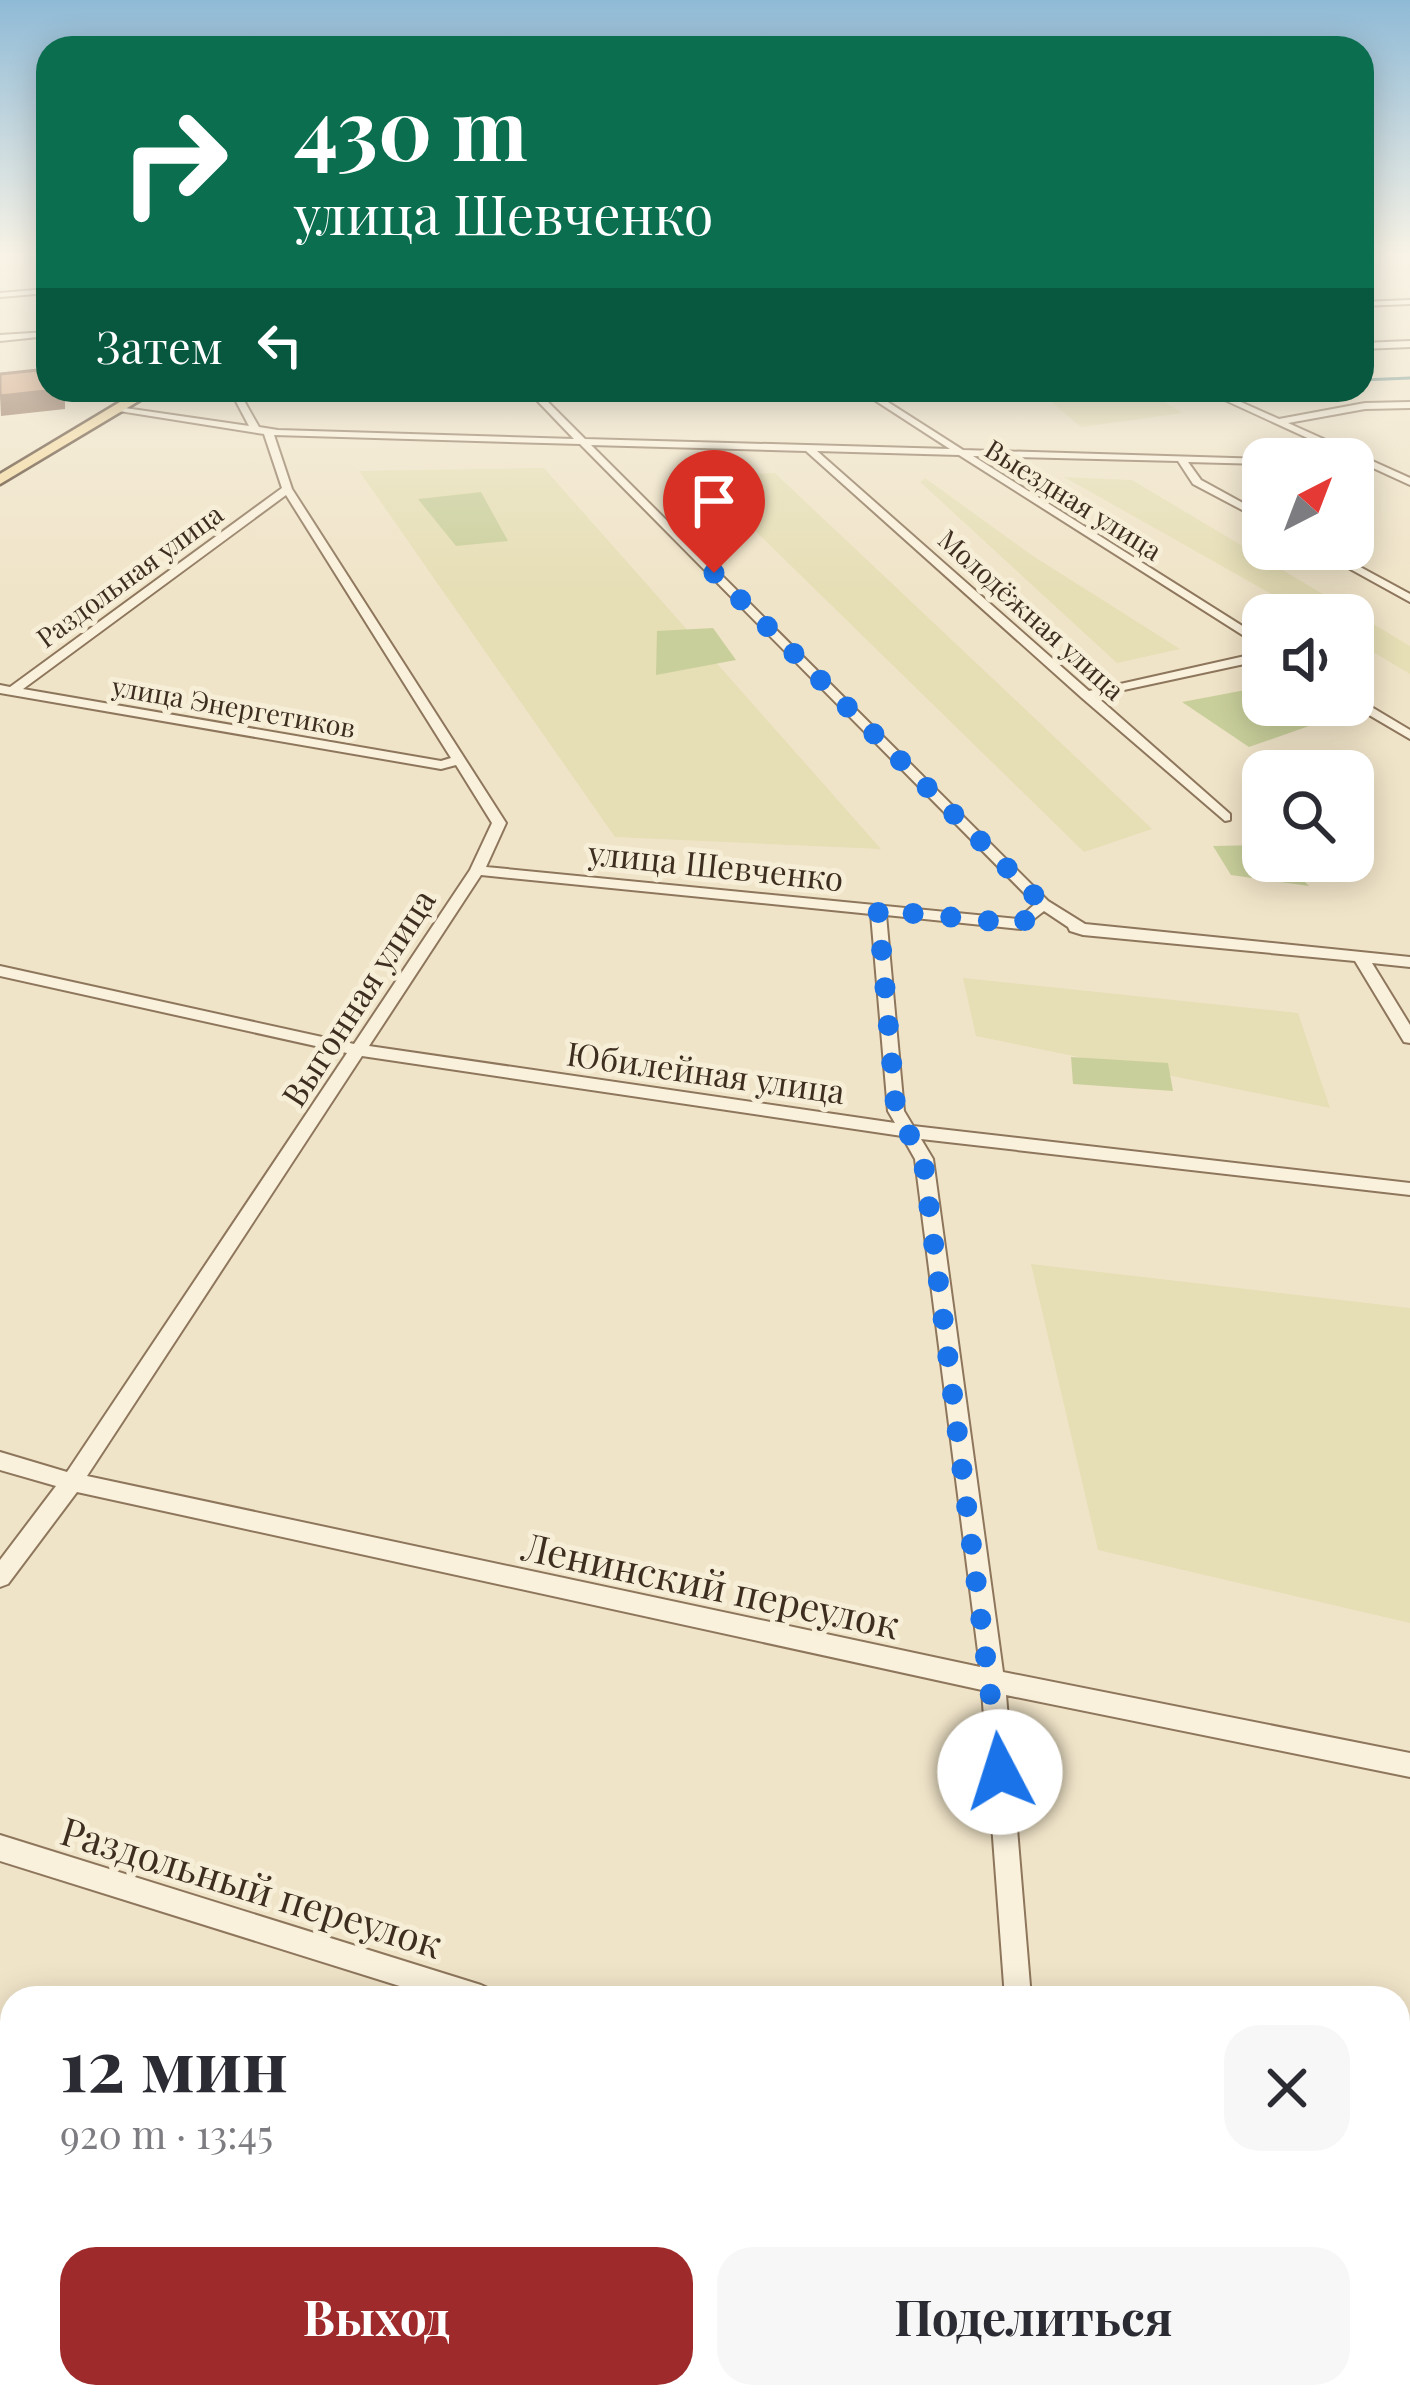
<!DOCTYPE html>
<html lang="ru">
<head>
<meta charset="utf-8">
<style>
	:root { --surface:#fff; --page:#f7f7f7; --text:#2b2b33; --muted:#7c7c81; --accent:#9e2a2b }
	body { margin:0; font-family:"Playfair Display",serif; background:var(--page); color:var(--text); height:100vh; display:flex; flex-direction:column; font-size:45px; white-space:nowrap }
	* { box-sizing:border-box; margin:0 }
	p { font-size:39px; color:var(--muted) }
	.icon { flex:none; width:66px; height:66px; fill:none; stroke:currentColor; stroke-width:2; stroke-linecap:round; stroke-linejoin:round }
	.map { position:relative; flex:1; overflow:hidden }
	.drawer { position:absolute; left:0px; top:1986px; width:1410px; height:423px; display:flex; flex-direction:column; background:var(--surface); border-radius:36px 36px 0 0; box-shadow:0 6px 30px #0003 }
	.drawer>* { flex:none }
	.guide { position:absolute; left:36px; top:36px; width:1338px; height:366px; border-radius:36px; box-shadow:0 6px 30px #0003; background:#0b6e4f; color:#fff; overflow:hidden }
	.needle { width:78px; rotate:42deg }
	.controls { position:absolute; left:1242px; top:438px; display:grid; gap:24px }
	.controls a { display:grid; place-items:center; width:132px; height:132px; border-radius:24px; background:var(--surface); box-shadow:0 6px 30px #0003; font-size:60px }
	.pin { position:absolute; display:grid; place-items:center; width:102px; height:102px; color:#fff; margin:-123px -51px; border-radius:50% 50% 50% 0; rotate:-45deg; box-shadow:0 0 12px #0007 }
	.pin .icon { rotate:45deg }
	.me { position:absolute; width:132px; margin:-66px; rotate:355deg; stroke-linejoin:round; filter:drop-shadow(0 0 9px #0008) }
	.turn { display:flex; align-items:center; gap:42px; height:252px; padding:0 60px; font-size:54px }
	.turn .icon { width:156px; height:156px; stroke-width:2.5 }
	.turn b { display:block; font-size:84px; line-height:102px }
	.then { display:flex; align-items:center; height:114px; padding:0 60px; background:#0003; gap:24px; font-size:45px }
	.round { display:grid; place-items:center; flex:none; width:126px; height:126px; border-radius:36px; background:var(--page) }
	.summary { display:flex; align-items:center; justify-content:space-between; height:204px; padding:0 60px }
	h1 { font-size:72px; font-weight:700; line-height:90px }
	.button { display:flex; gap:24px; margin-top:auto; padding:24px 60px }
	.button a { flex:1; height:138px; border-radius:36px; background:var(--accent); color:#fff; font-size:48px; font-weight:700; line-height:138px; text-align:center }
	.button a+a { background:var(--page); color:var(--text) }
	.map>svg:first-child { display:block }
	.farmland { fill:#e6deb5 }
	.green { fill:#c9cf9b }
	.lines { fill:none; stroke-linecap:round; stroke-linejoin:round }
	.stream { stroke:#6f938a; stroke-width:3 }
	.street-casing { stroke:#8d765c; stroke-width:4 }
	.primary-casing { stroke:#5b4430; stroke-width:5 }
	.street { fill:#faf1dc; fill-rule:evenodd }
	.primary { fill:#f3d9a0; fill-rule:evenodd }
	.shaded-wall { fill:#916f58 }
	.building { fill:#cf9f7d; stroke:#916f58; stroke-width:3 }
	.route { stroke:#1a73e8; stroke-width:21; stroke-dasharray:0 37.8 }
	.labels { text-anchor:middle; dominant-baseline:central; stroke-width:10; stroke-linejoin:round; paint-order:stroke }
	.far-street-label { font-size:27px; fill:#3d2e20; stroke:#f7eed8 }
	.street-label { font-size:33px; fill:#3d2e20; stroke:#f7eed8 }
	.near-street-label { font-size:39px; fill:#3d2e20; stroke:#f7eed8 }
</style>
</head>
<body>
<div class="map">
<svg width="1410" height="2407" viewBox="0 0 1410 2407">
	<rect width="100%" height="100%" fill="#f0e4c8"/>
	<g class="farmland">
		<path d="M 1037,390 L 1075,390 L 1085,396 L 1144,390 L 1183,413 L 1081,427 Z"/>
		<path d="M 544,468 L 881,849 L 615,837 L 359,471 Z"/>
		<path d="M 775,473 L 1152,829 L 1084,852 L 700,477 Z"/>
		<path d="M 1064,477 L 1132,480 L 1410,646 L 1410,674 L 1353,640 L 1353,615 L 1309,615 Z"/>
		<path d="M 925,478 L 1033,556 L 1180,649 L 1117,663 L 920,482 Z"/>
		<path d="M 963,978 L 1298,1013 L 1330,1108 L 976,1036 Z"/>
		<path d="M 1031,1264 L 1410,1308 L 1410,1623 L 1098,1550 Z"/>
	</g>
	<g class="green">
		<path d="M 481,492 L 508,541 L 456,546 L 418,499 Z"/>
		<path d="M 713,628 L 736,660 L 656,675 L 657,631 Z"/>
		<path d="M 1256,688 L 1263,693 L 1263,705 L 1281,705 L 1312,725 L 1249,747 L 1182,702 Z"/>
		<path d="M 1263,845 L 1263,861 L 1284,861 L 1309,886 L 1231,875 L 1213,846 Z"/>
		<path d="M 1071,1057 L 1168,1063 L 1173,1091 L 1073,1084 Z"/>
	</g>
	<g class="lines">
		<path class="stream" d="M 1362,380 L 1410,378"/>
		<g class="street-casing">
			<g id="street">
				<path d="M 48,289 L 48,293 L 0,297 L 0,293 Z"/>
				<path d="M 1410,300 L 1410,304 L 1362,306 L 1362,302 Z"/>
				<path d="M 48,332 L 48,336 L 0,341 L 0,335 Z"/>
				<path d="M 1410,341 L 1410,347 L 1362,349 L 1362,343 Z"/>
				<path d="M 230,390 L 238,390 L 259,427 L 278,430 L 574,439 L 527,390 L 536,390 L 585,439 L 950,449 L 859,390 L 869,390 L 963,450 L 1266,459 L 1263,459 L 1263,464 L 1188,462 L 1201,480 L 1263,514 L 1263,521 L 1193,484 L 1178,461 L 973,456 L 1263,639 L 1263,648 L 959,455 L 817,451 L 1089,691 L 1263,652 L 1263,660 L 1096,696 L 1230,814 L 1230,820 L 1225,821 L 1082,698 L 806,451 L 591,445 L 1048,901 L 1085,924 L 1410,957 L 1410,967 L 1372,963 L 1410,1025 L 1410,1043 L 1404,1042 L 1355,961 L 1083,935 L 1070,931 L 1068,927 L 1044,911 L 1021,929 L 886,915 L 904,1111 L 913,1126 L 1410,1183 L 1410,1195 L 921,1139 L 933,1159 L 1003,1672 L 1410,1753 L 1410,1777 L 1006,1695 L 1031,1998 L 1005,1998 L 982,1690 L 77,1492 L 8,1584 L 0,1587 L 0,1560 L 56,1486 L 0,1470 L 0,1452 L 67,1472 L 347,1053 L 0,976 L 0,966 L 354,1044 L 470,870 L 492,823 L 456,765 L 441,769 L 0,693 L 0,685 L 10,687 L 282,488 L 264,434 L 113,410 L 118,407 L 249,426 ZM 274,435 L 580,444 L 1035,904 L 1018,919 L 486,867 L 506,823 L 292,489 ZM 286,495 L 451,758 L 441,761 L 23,689 ZM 481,875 L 871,914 L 888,1111 L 895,1123 L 369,1046 ZM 362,1056 L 902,1136 L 915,1159 L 980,1667 L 87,1476 Z"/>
				<path d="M 1203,390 L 1214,390 L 1279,419 L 1365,403 L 1410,402 L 1410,408 L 1365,409 L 1288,423 L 1410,478 L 1410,485 Z"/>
				<path d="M 1314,549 L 1327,549 L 1410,594 L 1410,602 Z"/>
				<path d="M 1353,696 L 1410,730 L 1410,739 L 1352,705 Z"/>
				<path d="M 0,1835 L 481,1985 L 490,1989 L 494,1998 L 438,1998 L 0,1861 Z"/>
				<path d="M 1046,2397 L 1078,2397 L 1079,2407 L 1047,2407 Z"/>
			</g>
		</g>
		<g class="primary-casing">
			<path id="primary" d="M 140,390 L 157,390 L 0,484 L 0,474 Z"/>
		</g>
		<use href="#street" class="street"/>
		<use href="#primary" class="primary"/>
	</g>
	<path class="shaded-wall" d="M 55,390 L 65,390 L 65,409 L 1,416 L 0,396 Z"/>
	<path class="building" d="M 48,369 L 48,390 L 55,390 L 0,396 L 0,374 Z"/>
	<linearGradient id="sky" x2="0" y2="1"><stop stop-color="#8fbad6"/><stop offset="0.43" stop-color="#f8f3e6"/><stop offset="1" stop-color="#f8f3e6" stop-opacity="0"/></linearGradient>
	<rect width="1410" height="590" fill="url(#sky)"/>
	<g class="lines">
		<path class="route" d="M 714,573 L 1043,904 L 1021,924 L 878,910 L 896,1111 L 923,1159 L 1000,1772"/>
	</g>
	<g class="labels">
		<g class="far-street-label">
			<text transform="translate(1074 499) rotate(32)">Выездная улица</text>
			<text transform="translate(129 575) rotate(-36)">Раздольная улица</text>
			<text transform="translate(1032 614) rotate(42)">Молодёжная улица</text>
			<text transform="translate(234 706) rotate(10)">улица Энергетиков</text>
		</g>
		<g class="street-label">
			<text transform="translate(716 864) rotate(6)">улица Шевченко</text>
			<text transform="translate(357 997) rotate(-57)">Выгонная улица</text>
			<text transform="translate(706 1071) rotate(8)">Юбилейная улица</text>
		</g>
		<g class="near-street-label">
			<text transform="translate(711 1584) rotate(12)">Ленинский переулок</text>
			<text transform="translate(252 1886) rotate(17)">Раздольный переулок</text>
		</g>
	</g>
</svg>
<div class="controls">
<a><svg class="needle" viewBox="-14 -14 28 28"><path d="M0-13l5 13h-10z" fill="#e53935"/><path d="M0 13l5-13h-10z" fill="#7c7c81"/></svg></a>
<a><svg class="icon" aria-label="sound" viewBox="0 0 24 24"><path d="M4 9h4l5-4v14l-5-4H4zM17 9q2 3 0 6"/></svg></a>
<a><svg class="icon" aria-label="search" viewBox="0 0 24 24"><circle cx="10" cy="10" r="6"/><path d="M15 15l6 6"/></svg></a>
</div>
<div class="pin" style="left:714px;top:573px;background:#d93025"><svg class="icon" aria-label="arrive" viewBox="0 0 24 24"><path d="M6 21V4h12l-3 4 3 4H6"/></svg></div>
<svg class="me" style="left:1000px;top:1772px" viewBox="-20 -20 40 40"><circle r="19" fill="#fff"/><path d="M0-13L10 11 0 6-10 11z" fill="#1a73e8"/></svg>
<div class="guide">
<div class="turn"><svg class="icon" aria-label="right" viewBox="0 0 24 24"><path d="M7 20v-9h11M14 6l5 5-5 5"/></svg><div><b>430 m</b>улица Шевченко</div></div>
<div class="then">Затем<svg class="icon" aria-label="left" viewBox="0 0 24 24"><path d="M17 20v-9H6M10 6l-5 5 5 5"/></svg></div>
</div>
<section class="drawer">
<div class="summary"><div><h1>12 мин</h1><p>920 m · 13:45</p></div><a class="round"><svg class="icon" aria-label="close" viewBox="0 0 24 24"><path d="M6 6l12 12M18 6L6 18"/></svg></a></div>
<div class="button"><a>Выход</a><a>Поделиться</a></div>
</section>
</div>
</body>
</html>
